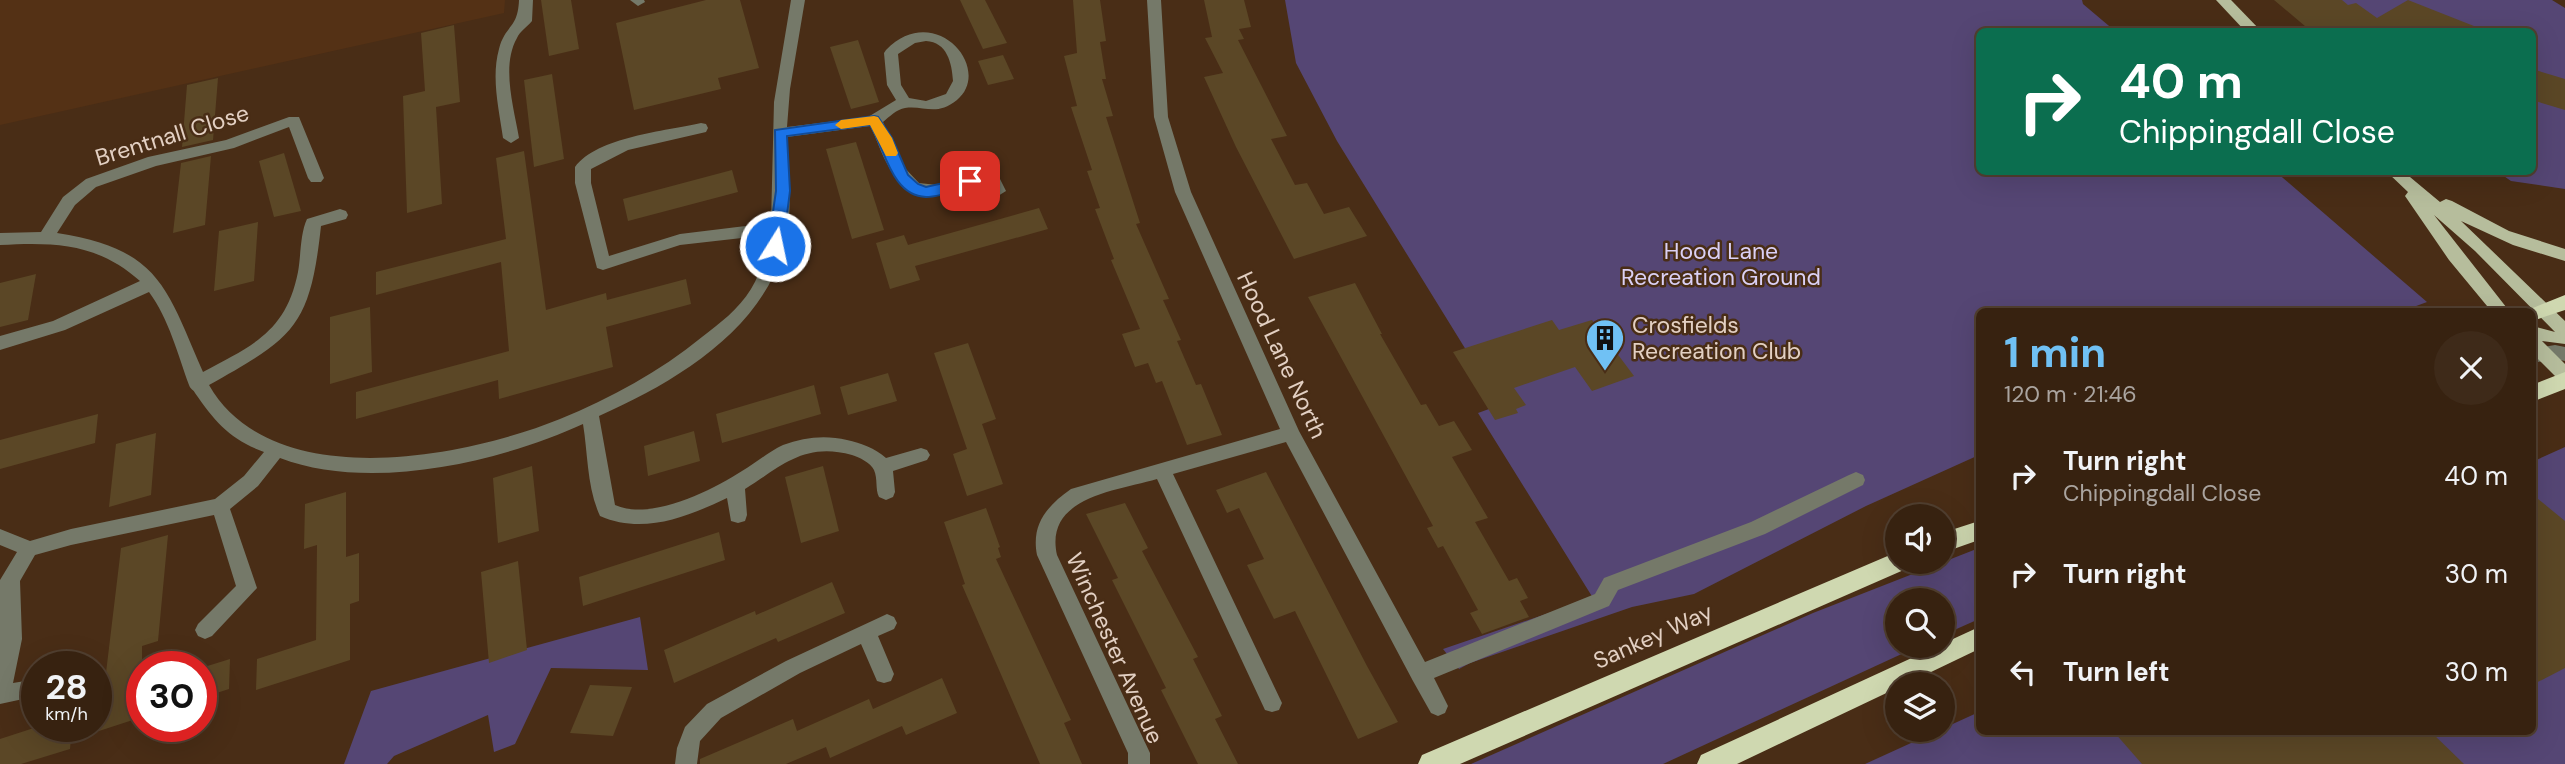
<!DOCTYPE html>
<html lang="en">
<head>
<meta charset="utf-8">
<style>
	:root { --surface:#372210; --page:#3e2a19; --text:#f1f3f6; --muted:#aaa49f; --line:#513f30; --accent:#70c1f4 }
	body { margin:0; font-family:"DM Sans",sans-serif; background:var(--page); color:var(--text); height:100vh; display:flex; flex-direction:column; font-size:26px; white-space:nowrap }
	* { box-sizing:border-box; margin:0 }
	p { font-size:23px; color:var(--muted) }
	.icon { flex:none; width:38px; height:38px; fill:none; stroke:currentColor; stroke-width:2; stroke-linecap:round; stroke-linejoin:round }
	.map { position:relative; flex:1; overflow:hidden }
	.panel { position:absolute; left:1976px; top:308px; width:560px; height:427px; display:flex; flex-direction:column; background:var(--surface); border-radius:10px; box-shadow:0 7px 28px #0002,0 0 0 2px var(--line) }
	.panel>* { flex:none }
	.banner { position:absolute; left:1976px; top:28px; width:560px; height:147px; border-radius:10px; box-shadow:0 7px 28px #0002,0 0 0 2px var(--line); background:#0b6e4f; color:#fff; overflow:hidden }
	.tools { position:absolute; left:1885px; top:504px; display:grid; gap:14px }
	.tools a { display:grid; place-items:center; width:70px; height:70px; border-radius:50%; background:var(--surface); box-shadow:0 7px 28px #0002,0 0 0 2px var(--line); font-size:35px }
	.speed { position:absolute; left:21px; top:651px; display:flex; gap:14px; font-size:35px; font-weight:700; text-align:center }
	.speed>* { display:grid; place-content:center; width:91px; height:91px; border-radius:50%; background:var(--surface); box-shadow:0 7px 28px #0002,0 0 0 2px var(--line); line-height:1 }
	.speed small { font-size:18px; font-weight:400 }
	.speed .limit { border:10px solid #d22; background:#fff; color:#111 }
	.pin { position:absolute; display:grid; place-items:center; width:60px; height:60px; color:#fff; margin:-30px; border-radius:14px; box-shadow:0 4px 10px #0006 }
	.me { position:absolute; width:77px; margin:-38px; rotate:10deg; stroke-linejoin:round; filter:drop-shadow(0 0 5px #0008) }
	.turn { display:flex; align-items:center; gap:24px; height:147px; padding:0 28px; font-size:32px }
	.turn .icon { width:91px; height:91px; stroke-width:2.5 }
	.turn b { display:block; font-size:49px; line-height:60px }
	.round { display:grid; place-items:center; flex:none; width:74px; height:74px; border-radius:37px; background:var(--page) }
	.summary { display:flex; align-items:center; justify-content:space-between; height:119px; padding:0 28px }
	h1 { font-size:42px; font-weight:700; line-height:52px; color:var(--accent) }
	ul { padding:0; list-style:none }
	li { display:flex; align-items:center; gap:21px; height:98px; padding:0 28px }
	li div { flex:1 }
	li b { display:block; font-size:26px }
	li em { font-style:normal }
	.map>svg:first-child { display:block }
	.built { fill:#543115 }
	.green { fill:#554674 }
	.building { fill:#5b4726 }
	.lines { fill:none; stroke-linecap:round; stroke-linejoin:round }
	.minor { fill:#757969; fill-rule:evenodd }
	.major { fill:#b6bd9c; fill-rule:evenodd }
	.highway { fill:#cfd8b0; fill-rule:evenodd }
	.route { fill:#1a73e8; stroke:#114b97; stroke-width:2 }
	.slow { fill:#f59e0b }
	.labels { text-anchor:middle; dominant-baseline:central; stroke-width:5; stroke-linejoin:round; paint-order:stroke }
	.street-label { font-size:23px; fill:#e3d0c3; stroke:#492d16 }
	.park-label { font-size:23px; fill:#dad0f5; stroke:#492d16 }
	.poi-label { font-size:23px; fill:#e3d0c3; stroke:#492d16; text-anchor:start }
</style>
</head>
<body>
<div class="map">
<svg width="2565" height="764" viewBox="0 0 2565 764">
	<rect width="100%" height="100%" fill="#492d16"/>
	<path class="built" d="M 0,0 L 505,0 L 504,13 L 0,125 Z"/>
	<g class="green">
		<path d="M 1285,0 L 2082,0 L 2083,4 L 2115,31 L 1979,32 L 1979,172 L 2276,172 L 2427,302 L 2400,312 L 1979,312 L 1979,455 L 1866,506 L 1694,594 L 1632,607 L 1470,663 L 1459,669 L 1443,649 L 1593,598 L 1478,413 L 1500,405 L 1337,141 L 1296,63 Z"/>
		<path d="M 2287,0 L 2552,0 L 2565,8 L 2565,189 L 2511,181 L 2498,172 L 2532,172 L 2532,32 L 2323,31 Z"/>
		<path d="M 2565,447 L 2565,764 L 1865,764 L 1979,712 L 1979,732 L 2532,732 L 2532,462 Z"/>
		<path d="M 1979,548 L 1979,619 L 1943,635 L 1942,600 L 1897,600 L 1897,646 L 1919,646 L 1663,764 L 1471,764 L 1813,613 Z"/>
		<path d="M 640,617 L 648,670 L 551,668 L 515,744 L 494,752 L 488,715 L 394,756 L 387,764 L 344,764 L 371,691 Z"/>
	</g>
	<g class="building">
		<path d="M 541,0 L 571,0 L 579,49 L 549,56 Z"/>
		<path d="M 706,0 L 740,0 L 759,68 L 718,78 L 721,89 L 634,110 L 616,23 Z"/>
		<path d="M 960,0 L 985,0 L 1007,43 L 983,49 Z"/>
		<path d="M 1073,0 L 1100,0 L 1106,41 L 1100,42 L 1106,79 L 1102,79 L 1113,116 L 1106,117 L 1140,223 L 1136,224 L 1169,299 L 1163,300 L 1181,340 L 1177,341 L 1196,385 L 1201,384 L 1222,435 L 1187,445 L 1162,381 L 1156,383 L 1148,363 L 1135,367 L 1122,334 L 1140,329 L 1111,260 L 1114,259 L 1095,209 L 1100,208 L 1087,171 L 1092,170 L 1071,107 L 1077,106 L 1064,56 L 1077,53 Z"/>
		<path d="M 1204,0 L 1244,0 L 1251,27 L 1239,29 L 1244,39 L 1238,40 L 1287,136 L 1271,139 L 1295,185 L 1307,183 L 1324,214 L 1349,207 L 1367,236 L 1294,259 L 1236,147 L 1204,77 L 1223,73 L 1205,38 L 1212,37 Z"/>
		<path d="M 2274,0 L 2342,0 L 2348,5 L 2356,3 L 2377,18 L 2408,0 L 2484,30 L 2312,32 Z"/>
		<path d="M 454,25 L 460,102 L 436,107 L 442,204 L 407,213 L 403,96 L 425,91 L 421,33 Z"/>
		<path d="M 858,40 L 879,102 L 851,109 L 830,47 Z"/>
		<path d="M 1003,55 L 1014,79 L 988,85 L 978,61 Z"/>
		<path d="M 2532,69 L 2565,79 L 2565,110 L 2532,100 Z"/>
		<path d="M 552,74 L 564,159 L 534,167 L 524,80 Z"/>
		<path d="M 218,78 L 213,140 L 182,147 L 187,85 Z"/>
		<path d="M 856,142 L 884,230 L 852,239 L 826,149 Z"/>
		<path d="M 524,151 L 546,310 L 606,293 L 607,300 L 686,279 L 691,304 L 606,327 L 613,367 L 499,399 L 498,380 L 356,419 L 356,392 L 509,351 L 501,262 L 376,295 L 376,272 L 506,239 L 496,158 Z"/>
		<path d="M 284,153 L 301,211 L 274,217 L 259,161 Z"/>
		<path d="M 211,156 L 205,225 L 173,233 L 181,163 Z"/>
		<path d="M 732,170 L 738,192 L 628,221 L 623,199 Z"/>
		<path d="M 1039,208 L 1048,229 L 915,266 L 920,280 L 890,289 L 876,243 L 904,235 L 908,245 Z"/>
		<path d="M 258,222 L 254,281 L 214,291 L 219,231 Z"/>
		<path d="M 36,274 L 28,320 L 0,327 L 0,283 Z"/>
		<path d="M 1355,283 L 1382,334 L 1380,334 L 1421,405 L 1426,404 L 1439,426 L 1454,421 L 1472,450 L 1452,457 L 1488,518 L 1475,522 L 1509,581 L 1517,578 L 1528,598 L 1520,601 L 1529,617 L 1482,634 L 1470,613 L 1478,610 L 1443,546 L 1438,548 L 1427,528 L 1433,526 L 1308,297 Z"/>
		<path d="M 370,307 L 372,372 L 330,384 L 330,317 Z"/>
		<path d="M 1552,320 L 1559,330 L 1592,320 L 1634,376 L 1592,391 L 1575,367 L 1514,388 L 1526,405 L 1516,409 L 1518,413 L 1495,420 L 1453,352 Z"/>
		<path d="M 968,343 L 996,419 L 982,424 L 1003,484 L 967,496 L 953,454 L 967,449 L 934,353 Z"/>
		<path d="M 888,373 L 897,401 L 848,415 L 840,387 Z"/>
		<path d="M 814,385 L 821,414 L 722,443 L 716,414 Z"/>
		<path d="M 98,414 L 95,443 L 0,469 L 0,440 Z"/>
		<path d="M 694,431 L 700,461 L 648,476 L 644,446 Z"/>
		<path d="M 156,433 L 151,495 L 109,507 L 116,444 Z"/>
		<path d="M 532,466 L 539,531 L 498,543 L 493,478 Z"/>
		<path d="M 823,466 L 839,531 L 801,543 L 785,477 Z"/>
		<path d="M 1266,472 L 1367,666 L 1398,722 L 1358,739 L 1295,611 L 1274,619 L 1247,565 L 1264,559 L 1239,508 L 1227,513 L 1216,490 Z"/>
		<path d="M 346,492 L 346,557 L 359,553 L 359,601 L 350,604 L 350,660 L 256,690 L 257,659 L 316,640 L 317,545 L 304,549 L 305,504 Z"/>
		<path d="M 2532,494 L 2565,521 L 2565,668 L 2532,685 Z"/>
		<path d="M 1125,503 L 1148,548 L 1142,551 L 1198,657 L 1193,659 L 1222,716 L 1215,719 L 1238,764 L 1198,764 L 1161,690 L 1166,688 L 1112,580 L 1118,578 L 1086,514 Z"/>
		<path d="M 986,508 L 1000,547 L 998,548 L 1001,557 L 996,559 L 1071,720 L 1064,723 L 1082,764 L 1040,764 L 962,585 L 965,584 L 944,522 Z"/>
		<path d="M 719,532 L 725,560 L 583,606 L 579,577 Z"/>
		<path d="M 168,535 L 158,641 L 142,646 L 142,717 L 99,731 L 121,548 Z"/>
		<path d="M 518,561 L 527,650 L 489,663 L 481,572 Z"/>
		<path d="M 832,582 L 845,613 L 778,642 L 776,638 L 674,683 L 664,650 L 755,611 L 756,615 Z"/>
		<path d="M 230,659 L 229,689 L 201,698 L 201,668 Z"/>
		<path d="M 942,678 L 957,713 L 906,735 L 902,726 L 830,758 L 826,747 L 786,764 L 700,764 L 700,759 L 793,719 L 797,731 L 869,699 L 873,709 Z"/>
		<path d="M 590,685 L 632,687 L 613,736 L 570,733 Z"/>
		<path d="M 40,726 L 72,726 L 70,749 L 21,764 L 0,764 L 0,739 Z"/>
		<path d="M 2114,732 L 2431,732 L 2464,764 L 2142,764 Z"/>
	</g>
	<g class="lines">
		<g class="minor">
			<path d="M 519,0 L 533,0 L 532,21 C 527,27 520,31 517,38 C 501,66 514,108 519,138 L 511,143 L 503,138 C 499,109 491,78 499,49 C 505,25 518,29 519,0 Z"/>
			<path d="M 630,0 L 644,0 L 645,2 L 638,6 Z"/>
			<path d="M 791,0 L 805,0 L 790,89 L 787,127 L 868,117 L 896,100 L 887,85 L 884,53 L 886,50 C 935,0 994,69 957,100 C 936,117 924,105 905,108 C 897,109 889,117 883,122 L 902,165 L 919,183 L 937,185 L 982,173 L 976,161 L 984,156 L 989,157 L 1006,191 L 998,196 L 992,195 L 986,182 C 948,195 912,210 889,167 C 881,154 877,139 870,126 L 787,137 C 787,166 792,200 788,228 C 775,323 680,380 599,416 L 615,505 C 651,521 711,491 742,471 C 756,463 768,452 783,445 C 804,437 826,435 847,440 C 861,443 875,448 886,458 L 921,448 L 927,450 L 930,455 L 927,460 L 893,471 L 895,492 L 893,497 L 886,500 L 879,497 C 875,489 878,479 874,470 C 871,463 859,457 852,455 C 804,442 782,466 745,489 L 747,515 L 745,521 L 738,523 L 731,521 L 727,498 C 687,517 643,535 600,516 C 587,488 588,454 583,424 C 498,463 369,492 280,458 L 258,486 L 230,509 L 257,588 L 212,636 L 205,639 L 198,636 L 195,630 L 198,624 L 236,586 L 214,515 L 71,545 L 35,555 L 20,581 L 22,639 L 13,683 L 31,680 L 37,682 L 37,696 L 0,704 L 0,580 L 17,552 L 0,545 L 0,529 L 30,541 L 71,529 L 215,499 L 244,476 L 264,452 C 231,440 215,422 195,393 C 194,390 190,389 189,385 C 178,355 169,319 149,292 L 65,330 L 0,350 L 0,336 L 53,321 L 140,281 C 97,243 55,242 0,245 L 0,233 L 41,232 L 63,197 L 86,179 L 148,157 L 226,140 L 289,117 L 299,117 L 324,178 L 321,182 L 311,182 L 308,178 L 289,127 L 234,148 L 156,166 L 96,187 L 75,205 L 57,233 C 160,249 166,287 203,372 C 253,345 286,332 298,272 C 301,256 300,234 307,219 L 340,209 L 346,211 L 348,215 L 346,219 L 321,226 C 310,328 294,337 209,385 C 272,495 464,458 560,419 C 611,398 659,372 702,337 C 719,324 739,309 751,289 C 761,273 766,253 769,235 L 680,245 L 603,270 L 597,268 L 575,183 L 575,167 C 597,137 666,131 701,123 L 706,124 L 708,128 L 706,132 L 628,150 L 591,169 L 591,183 L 609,256 L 680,234 L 771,223 L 774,102 ZM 926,41 C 947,42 952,63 953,81 L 946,94 L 926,101 L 909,98 L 901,85 L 898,54 L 915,43 Z"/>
			<path d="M 1147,0 L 1161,0 L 1168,117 L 1191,192 L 1299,431 L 1425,662 L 1595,594 L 1604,578 L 1751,522 L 1849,475 L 1856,472 L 1863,475 L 1865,480 L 1863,485 L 1765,534 L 1618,590 L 1609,606 L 1434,678 L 1448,706 L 1445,713 L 1438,716 L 1431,713 L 1413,681 L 1286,442 L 1173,474 L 1282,703 L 1279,710 L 1272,712 L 1265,710 L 1157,479 C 1116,491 1044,497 1057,555 L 1150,753 L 1150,764 L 1128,764 L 1128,753 L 1037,555 C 1031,524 1047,506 1071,489 L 1280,429 L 1175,192 L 1154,117 Z"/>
			<path d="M 2555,345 L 2565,347 L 2565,361 L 2555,359 L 2532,363 L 2532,349 Z"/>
			<path d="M 887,614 L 894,617 L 897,623 L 894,629 L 878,636 L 894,674 L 891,681 L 884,683 L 877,681 L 861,644 L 800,673 L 721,718 L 700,741 L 697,764 L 675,764 L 677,748 L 685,727 L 707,704 L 786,661 Z"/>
		</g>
		<g class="major">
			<path d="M 2216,0 L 2231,0 L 2262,32 L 2246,32 Z"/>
			<path d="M 2387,172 L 2404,172 L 2440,202 L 2446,199 L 2452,201 L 2509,231 L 2565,249 L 2565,261 L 2513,245 L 2461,221 L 2565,321 L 2565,344 L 2542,341 L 2565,364 L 2565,382 L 2559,380 L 2532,353 L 2532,326 L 2555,332 L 2475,251 L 2434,215 L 2510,312 L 2492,312 L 2449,260 L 2405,196 L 2408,192 Z"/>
		</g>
		<g class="highway">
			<path d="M 2565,295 L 2565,310 L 2532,321 L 2532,312 L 2523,312 Z"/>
			<path d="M 2565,372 L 2565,389 L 2532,402 L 2532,385 Z"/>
			<path d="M 1979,521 L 1979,540 L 1942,553 L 1942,533 Z"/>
			<path d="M 1897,552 L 1897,562 L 1909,562 L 1906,569 L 1460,764 L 1418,764 L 1422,755 Z"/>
			<path d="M 1979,627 L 1979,649 L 1906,684 L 1897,684 L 1897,688 L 1737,764 L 1697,764 L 1701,755 Z"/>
		</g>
	</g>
	<path class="route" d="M 874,116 L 878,117 L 892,138 L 908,175 L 918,184 L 926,187 L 970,177 L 975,178 L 975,185 C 961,189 940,197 926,197 C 891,196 885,148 870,125 L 787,136 L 790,191 L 783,246 L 780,250 L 770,250 L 768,246 L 776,191 L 775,130 Z"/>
	<path class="slow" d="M 874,116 L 878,117 L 892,138 L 898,153 L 896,156 L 886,156 L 870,125 L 841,129 L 835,125 L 841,120 Z"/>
	<defs>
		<g id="building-pin" transform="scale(2.0125)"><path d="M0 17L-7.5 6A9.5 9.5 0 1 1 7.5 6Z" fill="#70c1f4" stroke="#492d16"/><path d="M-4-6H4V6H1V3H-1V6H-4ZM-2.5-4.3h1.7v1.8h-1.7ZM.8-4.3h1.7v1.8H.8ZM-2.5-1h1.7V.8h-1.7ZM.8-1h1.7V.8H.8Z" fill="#111"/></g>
	</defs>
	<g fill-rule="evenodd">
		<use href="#building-pin" x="1605" y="338"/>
	</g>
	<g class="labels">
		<g class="street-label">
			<text transform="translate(172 135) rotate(-17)">Brentnall Close</text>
			<text transform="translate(1282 355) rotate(65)">Hood Lane North</text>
			<text transform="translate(1653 636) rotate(-24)">Sankey Way</text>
			<text transform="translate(1115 648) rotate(66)">Winchester Avenue</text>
		</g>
		<g class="park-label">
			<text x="1721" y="251">Hood Lane<tspan x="1721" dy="26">Recreation Ground</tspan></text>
		</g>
		<g class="poi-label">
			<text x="1632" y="325">Crosfields<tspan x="1632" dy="26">Recreation Club</tspan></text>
		</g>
	</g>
</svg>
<div class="tools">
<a><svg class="icon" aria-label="sound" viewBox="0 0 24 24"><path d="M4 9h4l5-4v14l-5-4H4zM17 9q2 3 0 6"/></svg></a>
<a><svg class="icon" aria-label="search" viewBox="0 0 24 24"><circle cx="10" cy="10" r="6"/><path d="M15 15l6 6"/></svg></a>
<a><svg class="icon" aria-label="layers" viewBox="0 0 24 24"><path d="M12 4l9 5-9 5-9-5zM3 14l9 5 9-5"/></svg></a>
</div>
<div class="speed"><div>28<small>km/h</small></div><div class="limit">30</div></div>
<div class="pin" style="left:970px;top:181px;background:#d93025"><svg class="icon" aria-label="arrive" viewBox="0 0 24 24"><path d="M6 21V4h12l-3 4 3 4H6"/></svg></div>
<svg class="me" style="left:775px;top:246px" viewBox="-20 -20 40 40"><circle r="17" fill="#1a73e8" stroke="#fff" stroke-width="3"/><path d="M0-11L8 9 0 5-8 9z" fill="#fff"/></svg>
<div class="banner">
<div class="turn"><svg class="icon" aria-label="right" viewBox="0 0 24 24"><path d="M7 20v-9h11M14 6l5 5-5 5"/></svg><div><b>40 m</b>Chippingdall Close</div></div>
</div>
<section class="panel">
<div class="summary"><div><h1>1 min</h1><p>120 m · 21:46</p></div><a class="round"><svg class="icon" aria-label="close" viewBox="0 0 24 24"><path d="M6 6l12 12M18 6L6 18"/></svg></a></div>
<ul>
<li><svg class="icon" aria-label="right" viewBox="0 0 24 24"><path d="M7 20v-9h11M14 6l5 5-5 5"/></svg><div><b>Turn right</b><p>Chippingdall Close</p></div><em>40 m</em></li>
<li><svg class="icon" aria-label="right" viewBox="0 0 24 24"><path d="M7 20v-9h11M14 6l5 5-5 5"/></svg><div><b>Turn right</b></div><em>30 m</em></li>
<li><svg class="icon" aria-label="left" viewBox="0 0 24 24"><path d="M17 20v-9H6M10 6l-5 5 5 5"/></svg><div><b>Turn left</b></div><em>30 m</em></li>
</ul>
</section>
</div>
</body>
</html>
